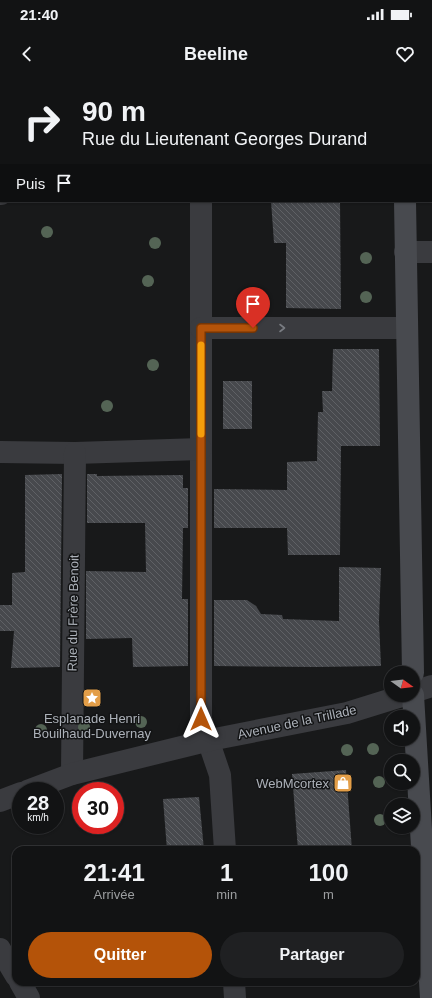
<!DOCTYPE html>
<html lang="fr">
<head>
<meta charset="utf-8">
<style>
	:root { --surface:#121314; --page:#1f2022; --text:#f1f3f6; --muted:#9c9ea0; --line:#313234; --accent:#b45309 }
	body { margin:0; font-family:Helvetica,sans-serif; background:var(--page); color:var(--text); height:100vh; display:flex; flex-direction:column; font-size:15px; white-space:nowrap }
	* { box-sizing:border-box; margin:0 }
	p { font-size:13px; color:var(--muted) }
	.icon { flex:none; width:22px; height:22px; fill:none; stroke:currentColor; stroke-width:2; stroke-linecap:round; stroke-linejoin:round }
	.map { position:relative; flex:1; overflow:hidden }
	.side { position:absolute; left:12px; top:766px; width:408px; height:140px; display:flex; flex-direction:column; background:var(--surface); border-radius:12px; box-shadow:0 1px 3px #0004,0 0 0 1px var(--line) }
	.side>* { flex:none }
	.guide { position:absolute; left:0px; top:0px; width:432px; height:122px; box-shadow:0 1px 3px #0004,0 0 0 1px var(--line); background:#121314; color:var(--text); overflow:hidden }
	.needle { width:26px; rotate:105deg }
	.fabs { position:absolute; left:384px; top:586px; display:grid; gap:8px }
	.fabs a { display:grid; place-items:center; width:36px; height:36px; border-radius:50%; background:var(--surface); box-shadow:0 1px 3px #0004,0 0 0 1px var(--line); font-size:20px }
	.speed { position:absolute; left:12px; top:702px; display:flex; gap:8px; font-size:20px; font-weight:700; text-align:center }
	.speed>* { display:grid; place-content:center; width:52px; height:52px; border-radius:50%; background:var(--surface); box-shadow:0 1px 3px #0004,0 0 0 1px var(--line); line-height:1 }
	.speed small { font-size:10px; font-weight:400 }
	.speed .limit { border:6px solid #d22; background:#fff; color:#111 }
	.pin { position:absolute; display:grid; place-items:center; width:34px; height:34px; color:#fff; margin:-41px -17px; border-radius:50% 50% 50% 0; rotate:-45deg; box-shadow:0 0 4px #0007 }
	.pin .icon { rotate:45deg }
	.me { position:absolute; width:44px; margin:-22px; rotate:0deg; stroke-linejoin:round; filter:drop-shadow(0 0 3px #0008) }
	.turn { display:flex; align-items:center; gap:14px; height:84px; padding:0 16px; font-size:18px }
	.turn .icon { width:52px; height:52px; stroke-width:2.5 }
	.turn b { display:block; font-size:28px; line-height:34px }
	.then { display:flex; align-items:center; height:38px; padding:0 16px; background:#0003; gap:8px; font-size:15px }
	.eta { display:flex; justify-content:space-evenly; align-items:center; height:68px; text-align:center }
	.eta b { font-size:24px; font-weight:700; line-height:28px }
	.primary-button { display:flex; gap:8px; margin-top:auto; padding:8px 16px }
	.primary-button a { flex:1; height:46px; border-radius:24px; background:var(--accent); color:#fff; font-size:16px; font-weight:700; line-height:46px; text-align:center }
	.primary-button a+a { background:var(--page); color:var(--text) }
	.status { display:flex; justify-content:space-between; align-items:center; height:28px; padding:0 20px; background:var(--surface); direction:ltr }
	.status svg { height:11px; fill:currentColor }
	header { display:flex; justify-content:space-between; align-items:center; height:52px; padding:0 16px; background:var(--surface); font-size:18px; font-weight:700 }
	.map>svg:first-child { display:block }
	.building { fill:url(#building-back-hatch) }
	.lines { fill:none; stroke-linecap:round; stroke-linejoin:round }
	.street { stroke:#3a3b3f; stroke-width:22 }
	.secondary { stroke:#484a4f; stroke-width:22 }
	.tree { fill:#546455 }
	.oneway { stroke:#797c82 }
	.route-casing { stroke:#753606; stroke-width:10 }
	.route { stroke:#b45309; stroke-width:7 }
	.slow { stroke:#f59e0b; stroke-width:7 }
	.labels { text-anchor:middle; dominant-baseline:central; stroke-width:3; stroke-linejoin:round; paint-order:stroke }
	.street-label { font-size:13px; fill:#acb1b9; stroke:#131415 }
	.poi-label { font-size:13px; fill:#acb1b9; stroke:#131415 }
</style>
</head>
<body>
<div class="status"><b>21:40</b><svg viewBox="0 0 49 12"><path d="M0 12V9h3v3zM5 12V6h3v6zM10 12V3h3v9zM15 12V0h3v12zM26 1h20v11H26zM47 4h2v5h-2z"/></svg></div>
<header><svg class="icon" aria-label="back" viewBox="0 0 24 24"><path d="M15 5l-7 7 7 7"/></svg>Beeline<svg class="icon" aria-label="heart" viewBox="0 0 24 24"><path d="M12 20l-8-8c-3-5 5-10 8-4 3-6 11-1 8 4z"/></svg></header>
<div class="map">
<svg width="432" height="918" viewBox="0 0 432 918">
	<defs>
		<pattern id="building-back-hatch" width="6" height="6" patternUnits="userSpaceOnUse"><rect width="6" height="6" fill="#47494d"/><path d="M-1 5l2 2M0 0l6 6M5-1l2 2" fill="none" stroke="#5f6165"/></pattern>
	</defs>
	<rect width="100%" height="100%" fill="#18191a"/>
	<g class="building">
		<path d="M 271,121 L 340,121 L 341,229 L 286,228 L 286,163 L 274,163 Z"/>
		<path d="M 333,269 L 379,269 L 380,366 L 341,366 L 340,475 L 288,475 L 287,448 L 214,448 L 214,409 L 287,410 L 287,382 L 317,381 L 318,332 L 323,332 L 322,311 L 332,311 Z"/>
		<rect x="223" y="301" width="29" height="48"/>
		<path d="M 62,394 L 60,587 L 11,588 L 14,551 L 0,551 L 0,525 L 12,525 L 12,493 L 25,492 L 25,395 Z"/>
		<path d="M 87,394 L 97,394 L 97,396 L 183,395 L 183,408 L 188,408 L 188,448 L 183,448 L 182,519 L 188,519 L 188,586 L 133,587 L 132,558 L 86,559 L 86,491 L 146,492 L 145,443 L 87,443 Z"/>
		<path d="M 339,487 L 381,488 L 379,541 L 381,586 L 317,587 L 214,586 L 214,520 L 247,520 L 256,526 L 261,534 L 282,535 L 283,539 L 339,541 Z"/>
		<path d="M 346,690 L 352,770 L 298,770 L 292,694 Z"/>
		<path d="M 199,717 L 204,770 L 167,770 L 163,719 Z"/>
	</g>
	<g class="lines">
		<g class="street">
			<path d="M 70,1 L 70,0"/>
			<path d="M 201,1 L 201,0"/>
			<path d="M 0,114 L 1,114"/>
			<path d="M 201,121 L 201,639 L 220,695 L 225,770"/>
			<path d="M 405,172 L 432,172"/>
			<path d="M 201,248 L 406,248"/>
			<path d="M 0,372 L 75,373 L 201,369"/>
			<path d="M 413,612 L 432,606"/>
			<path d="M 72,694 L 75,373"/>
			<path d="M 27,711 L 72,694 L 210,660 L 347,633 L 405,615"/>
			<path d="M 0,721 L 21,713"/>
			<path d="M 0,869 L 16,896"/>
			<path d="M 20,902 L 29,918"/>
			<path d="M 234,902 L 235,918"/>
		</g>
		<g class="secondary">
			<path d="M 405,1 L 405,0"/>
			<path d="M 405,121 L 413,593"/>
			<path d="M 413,615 L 431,918"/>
		</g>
	</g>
	<g class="tree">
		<circle cx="47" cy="152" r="6"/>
		<circle cx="155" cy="163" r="6"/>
		<circle cx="366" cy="178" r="6"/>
		<circle cx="148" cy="201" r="6"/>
		<circle cx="366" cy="217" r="6"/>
		<circle cx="153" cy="285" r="6"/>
		<circle cx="107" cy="326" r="6"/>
		<circle cx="141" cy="642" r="6"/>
		<circle cx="84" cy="647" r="6"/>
		<circle cx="41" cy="650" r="6"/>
		<circle cx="373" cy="669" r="6"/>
		<circle cx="347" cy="670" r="6"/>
		<circle cx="379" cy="702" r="6"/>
		<circle cx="380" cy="740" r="6"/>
	</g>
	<defs><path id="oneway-chevron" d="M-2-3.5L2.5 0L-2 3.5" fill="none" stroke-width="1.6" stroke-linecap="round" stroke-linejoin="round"/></defs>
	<use class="oneway" href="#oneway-chevron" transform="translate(282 248)"/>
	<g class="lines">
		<g class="route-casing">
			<path id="route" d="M 201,639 L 201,248 L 253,248"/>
		</g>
		<use href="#route" class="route"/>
		<path class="slow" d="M 201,265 L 201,354"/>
	</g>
	<defs>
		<g id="sight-square" transform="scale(1)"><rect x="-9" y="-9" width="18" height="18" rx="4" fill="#e39e48" stroke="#131415"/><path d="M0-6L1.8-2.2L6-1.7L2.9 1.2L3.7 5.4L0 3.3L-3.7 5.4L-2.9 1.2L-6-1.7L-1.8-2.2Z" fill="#fff"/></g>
		<g id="shop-square" transform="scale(1)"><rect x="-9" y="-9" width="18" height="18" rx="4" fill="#e39e48" stroke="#131415"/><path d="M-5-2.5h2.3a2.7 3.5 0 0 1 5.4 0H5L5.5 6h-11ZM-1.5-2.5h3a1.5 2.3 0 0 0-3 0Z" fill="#fff"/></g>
	</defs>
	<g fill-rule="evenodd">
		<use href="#sight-square" x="92" y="618"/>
		<use href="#shop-square" x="343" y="703"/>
	</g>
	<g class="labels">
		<g class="street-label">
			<text transform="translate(73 533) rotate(-89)">Rue du Frère Benoit</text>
			<text transform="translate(297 642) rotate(-12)">Avenue de la Trillade</text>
		</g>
		<g class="poi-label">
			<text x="92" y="638">Esplanade Henri<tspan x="92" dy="15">Bouilhaud-Duvernay</tspan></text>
			<text x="329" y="703" text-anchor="end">WebMcortex</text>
		</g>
	</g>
</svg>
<div class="fabs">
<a><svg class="needle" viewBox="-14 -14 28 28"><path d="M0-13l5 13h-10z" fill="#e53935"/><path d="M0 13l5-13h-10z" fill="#9c9ea0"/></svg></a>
<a><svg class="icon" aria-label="sound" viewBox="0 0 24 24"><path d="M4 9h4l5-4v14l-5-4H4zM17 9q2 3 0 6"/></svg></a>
<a><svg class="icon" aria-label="search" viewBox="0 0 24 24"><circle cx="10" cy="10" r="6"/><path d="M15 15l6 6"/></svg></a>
<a><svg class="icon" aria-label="layers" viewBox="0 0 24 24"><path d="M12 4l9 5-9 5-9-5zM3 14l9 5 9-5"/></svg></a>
</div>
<div class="speed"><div>28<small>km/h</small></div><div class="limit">30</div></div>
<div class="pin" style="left:253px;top:248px;background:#d93025"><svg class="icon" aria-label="arrive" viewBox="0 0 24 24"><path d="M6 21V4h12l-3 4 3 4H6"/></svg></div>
<svg class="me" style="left:201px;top:639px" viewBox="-20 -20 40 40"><path d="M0-17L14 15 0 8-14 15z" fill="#b45309" stroke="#fff" stroke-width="4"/></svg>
<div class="guide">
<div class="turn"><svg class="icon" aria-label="right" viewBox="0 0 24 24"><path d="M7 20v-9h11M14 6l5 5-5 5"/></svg><div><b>90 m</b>Rue du Lieutenant Georges Durand</div></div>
<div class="then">Puis<svg class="icon" aria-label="arrive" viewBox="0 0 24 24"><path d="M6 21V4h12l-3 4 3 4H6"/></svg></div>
</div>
<section class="side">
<div class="eta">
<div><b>21:41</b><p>Arrivée</p></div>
<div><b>1</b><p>min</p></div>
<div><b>100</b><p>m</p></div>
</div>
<div class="primary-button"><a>Quitter</a><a>Partager</a></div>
</section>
</div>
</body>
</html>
